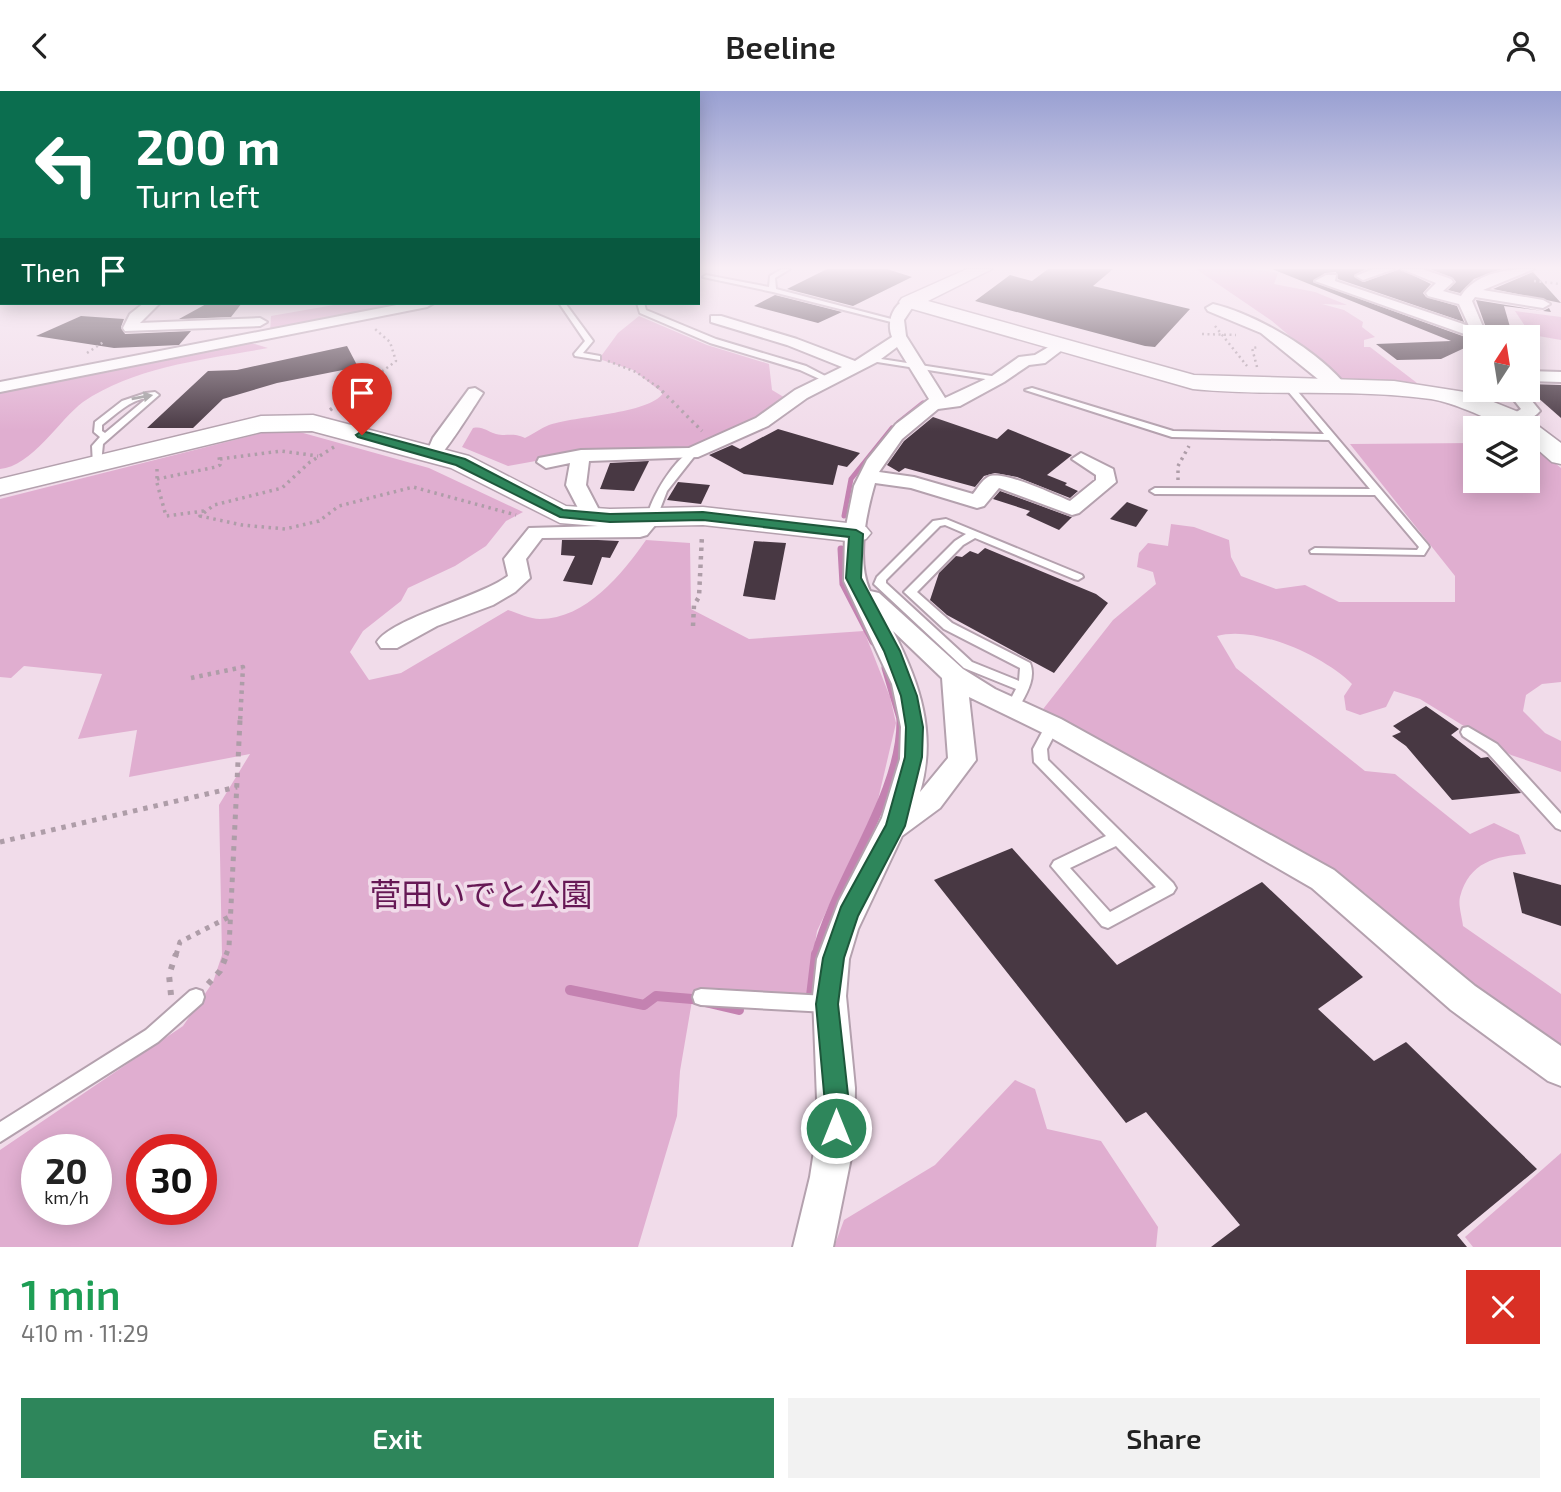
<!DOCTYPE html>
<html lang="en">
<head>
<meta charset="utf-8">
<style>
	:root { --surface:#fff; --page:#f2f2f2; --text:#222; --muted:#767676; --accent:#2e865b }
	body { margin:0; font-family:"Exo 2","Noto Sans JP",sans-serif; background:var(--page); color:var(--text); height:100vh; display:flex; flex-direction:column; font-size:26px; white-space:nowrap }
	* { box-sizing:border-box; margin:0 }
	p { font-size:23px; color:var(--muted) }
	.icon { flex:none; width:38px; height:38px; fill:none; stroke:currentColor; stroke-width:2; stroke-linecap:round; stroke-linejoin:round }
	.map { position:relative; height:1156px; overflow:hidden }
	.sheet { display:flex; flex-direction:column; background:var(--surface); flex:1 }
	.sheet>* { flex:none }
	.top-card { position:absolute; left:0px; top:0px; width:700px; height:214px; box-shadow:0 4px 18px #0003; background:#0b6e4f; color:#fff; overflow:hidden }
	.needle { width:46px; rotate:12deg }
	.tools { position:absolute; left:1463px; top:234px; display:grid; gap:14px }
	.tools a { display:grid; place-items:center; width:77px; height:77px; border-radius:0px; background:var(--surface); box-shadow:0 4px 18px #0003; font-size:35px }
	.speed { position:absolute; left:21px; top:1043px; display:flex; gap:14px; font-size:35px; font-weight:700; text-align:center }
	.speed>* { display:grid; place-content:center; width:91px; height:91px; border-radius:50%; background:var(--surface); box-shadow:0 4px 18px #0003; line-height:1 }
	.speed small { font-size:18px; font-weight:400 }
	.speed .limit { border:10px solid #d22; background:#fff; color:#111 }
	.pin { position:absolute; display:grid; place-items:center; width:60px; height:60px; color:#fff; margin:-72px -30px; border-radius:50% 50% 50% 0; rotate:-45deg; box-shadow:0 0 7px #0007 }
	.pin .icon { rotate:45deg }
	.me { position:absolute; width:77px; margin:-38px; rotate:0deg; stroke-linejoin:round; filter:drop-shadow(0 0 5px #0008) }
	.turn { display:flex; align-items:center; gap:24px; height:147px; padding:0 21px; font-size:32px }
	.turn .icon { width:91px; height:91px; stroke-width:2.5 }
	.turn b { display:block; font-size:49px; line-height:60px }
	.then { display:flex; align-items:center; height:66px; padding:0 21px; background:#0003; gap:14px; font-size:26px }
	.round { display:grid; place-items:center; flex:none; width:74px; height:74px; border-radius:0px; background:var(--page) }
	.summary { display:flex; align-items:center; justify-content:space-between; height:119px; padding:0 21px }
	h1 { font-size:42px; font-weight:600; line-height:52px; color:#1e9e55 }
	.action { display:flex; gap:14px; margin-top:auto; padding:14px 21px }
	.action a { flex:1; height:80px; border-radius:0px; background:var(--accent); color:#fff; font-size:28px; font-weight:600; line-height:80px; text-align:center }
	.action a+a { background:var(--page); color:var(--text) }
	header { display:flex; justify-content:space-between; align-items:center; height:91px; padding:0 21px; background:var(--surface); font-size:32px; font-weight:600 }
	.map>svg:first-child { display:block }
	.green { fill:#e0aed0; fill-rule:evenodd }
	.lines { fill:none; stroke-linecap:round; stroke-linejoin:round }
	.stream-far3 { stroke:#c482b1; stroke-width:5 }
	.stream-far2 { stroke:#c482b1; stroke-width:7 }
	.stream-far1 { stroke:#c482b1; stroke-width:9 }
	.stream { stroke:#c482b1; stroke-width:10 }
	.building { fill:#483843 }
	.lane-casing { stroke:#b4a1ae; stroke-width:4 }
	.street-casing { stroke:#b4a1ae; stroke-width:4 }
	.secondary-casing { stroke:#b4a1ae; stroke-width:3 }
	.path-far4 { stroke:#ae9da8; stroke-width:2.5; stroke-dasharray:2 3.5; stroke-linecap:butt }
	.path-far3 { stroke:#ae9da8; stroke-width:3.5; stroke-dasharray:2.5 4.5; stroke-linecap:butt }
	.path-far2 { stroke:#ae9da8; stroke-width:4.5; stroke-dasharray:3.5 5; stroke-linecap:butt }
	.path-far1 { stroke:#ae9da8; stroke-width:5; stroke-dasharray:4.5 6; stroke-linecap:butt }
	.path { stroke:#ae9da8; stroke-width:6; stroke-dasharray:5 8; stroke-linecap:butt }
	.lane { fill:#fff; fill-rule:evenodd }
	.street { fill:#fff; fill-rule:evenodd }
	.secondary { fill:#fff; fill-rule:evenodd }
	.oneway { fill:#a19fa0 }
	.route { fill:#2e865b; stroke:#1e573b; stroke-width:2 }
	.labels { text-anchor:middle; dominant-baseline:central; stroke-width:7; stroke-linejoin:round; paint-order:stroke }
	.near-park-label { font-size:32px; fill:#661855; stroke:#f1dcea }
</style>
</head>
<body>
<header><svg class="icon" aria-label="back" viewBox="0 0 24 24"><path d="M15 5l-7 7 7 7"/></svg>Beeline<svg class="icon" aria-label="person" viewBox="0 0 24 24"><circle cx="12" cy="8" r="4"/><path d="M4 21q1-7 8-7t8 7"/></svg></header>
<div class="map">
<svg width="1561" height="1156" viewBox="0 0 1561 1156">
	<rect width="100%" height="100%" fill="#f1dcea"/>
	<g class="green">
		<path d="M 1196,178 L 1254,178 L 1278,182 L 1274,193 L 1315,201 L 1347,214 L 1322,213 L 1344,219 L 1363,231 L 1362,236 L 1375,246 L 1364,249 L 1364,256 L 1370,256 L 1417,292 L 1343,290 L 1272,230 Z"/>
		<path d="M 345,212 L 393,212 L 395,215 L 270,241 L 271,225 Z"/>
		<path d="M 1515,220 L 1561,226 L 1561,249 L 1521,242 L 1517,235 L 1525,235 Z"/>
		<path d="M 639,225 L 707,254 L 769,273 L 772,299 L 787,308 L 760,330 L 686,361 L 580,362 L 508,375 L 462,356 L 473,337 C 483,335 486,340 496,343 C 507,346 511,341 525,347 C 533,343 541,337 549,334 C 574,325 650,323 663,302 L 633,279 L 599,268 L 618,242 Z"/>
		<path d="M 248,251 L 268,257 C 208,268 135,275 83,311 C 60,328 31,376 0,378 L 0,300 Z"/>
		<path d="M 296,340 L 429,377 L 523,421 L 506,430 L 486,455 L 455,475 L 408,497 L 401,510 L 363,540 L 350,561 L 369,589 L 401,582 L 508,519 C 518,522 530,528 540,528 C 586,528 622,483 646,449 L 690,452 L 691,518 L 749,548 L 864,540 L 890,606 L 896,632 L 877,713 L 817,840 L 806,909 L 693,904 L 680,980 L 677,1025 L 638,1156 L 0,1156 L 0,1059 L 183,935 L 213,891 L 222,864 L 219,714 L 250,663 L 129,686 L 137,639 L 78,648 L 102,583 L 24,575 L 11,587 L 0,586 L 0,408 L 262,342 ZM 37,1059 L 96,1059 L 96,1118 L 37,1118 ZM 142,1059 L 201,1059 L 201,1118 L 142,1118 Z"/>
		<path d="M 1529,351 L 1561,377 L 1561,591 L 1542,593 L 1526,604 L 1523,620 L 1545,642 L 1561,650 L 1561,681 L 1511,664 L 1420,608 L 1394,600 L 1386,616 L 1360,624 L 1346,619 L 1344,605 L 1352,593 C 1324,565 1256,534 1217,545 L 1236,577 L 1365,680 L 1395,683 L 1470,743 L 1494,732 L 1519,744 L 1526,763 C 1496,765 1469,771 1460,806 C 1458,814 1462,826 1463,835 L 1561,903 L 1561,970 L 1442,873 L 1365,802 L 1040,622 L 1113,529 L 1156,493 L 1153,481 L 1137,476 L 1139,462 L 1148,452 L 1168,455 L 1171,433 L 1194,436 L 1229,449 L 1231,466 L 1241,485 L 1276,498 L 1305,494 L 1339,511 L 1455,511 L 1455,485 L 1350,353 L 1475,352 L 1475,390 L 1528,390 Z"/>
		<path d="M 1015,989 L 1035,998 L 1047,1038 L 1101,1050 L 1158,1136 L 1156,1156 L 834,1156 L 844,1129 L 935,1074 Z"/>
		<path d="M 1561,1062 L 1561,1156 L 1473,1156 L 1465,1146 Z"/>
	</g>
	<g class="lines">
		<g class="stream-far3">
			<path d="M 898,332 L 923,312"/>
			<path d="M 844,425 L 851,388 L 892,337"/>
		</g>
		<g class="stream-far2">
			<path d="M 841,458 L 843,493 L 873,551"/>
			<path d="M 885,577 L 901,631"/>
		</g>
		<path class="stream-far1" d="M 816,864 C 835,788 902,704 901,629"/>
		<g class="stream">
			<path d="M 570,899 L 644,914 L 656,905 L 692,908 L 739,919"/>
			<path d="M 810,913 L 816,863"/>
		</g>
	</g>
	<g class="building">
		<path d="M 827,178 L 887,178 L 912,186 L 853,215 L 787,198 Z"/>
		<path d="M 1048,178 L 1113,178 L 1093,195 L 1190,218 L 1155,256 L 1145,255 L 975,210 L 1010,184 L 1032,190 Z"/>
		<path d="M 1272,178 L 1366,178 L 1354,184 L 1364,191 L 1400,178 L 1431,193 L 1423,202 L 1426,206 L 1457,215 L 1464,231 L 1338,188 L 1336,181 L 1325,182 L 1313,191 L 1468,247 L 1473,253 L 1441,268 L 1397,269 L 1376,253 L 1451,250 Z"/>
		<path d="M 1430,178 L 1502,178 L 1474,188 L 1460,202 L 1448,199 L 1456,191 L 1453,187 Z"/>
		<path d="M 1533,181 L 1561,212 L 1493,198 Z"/>
		<path d="M 775,204 L 842,221 L 818,232 L 754,215 Z"/>
		<path d="M 1476,209 L 1543,220 L 1549,217 L 1551,221 L 1504,215 L 1510,236 L 1489,245 Z"/>
		<path d="M 208,212 L 242,212 L 231,226 L 179,228 Z"/>
		<path d="M 81,225 L 124,228 L 121,236 L 125,243 L 191,240 L 179,254 L 114,257 L 36,245 Z"/>
		<path d="M 347,255 L 358,276 L 277,292 L 223,308 L 193,337 L 147,337 L 208,280 L 237,279 Z"/>
		<path d="M 1528,293 L 1561,294 L 1561,327 L 1528,298 Z"/>
		<path d="M 933,326 L 997,348 L 1008,338 L 1072,364 L 1047,384 L 1067,392 L 1065,394 L 1078,400 L 1070,407 L 1017,386 L 995,382 L 984,385 L 975,396 L 905,377 L 899,381 L 887,374 L 904,350 Z"/>
		<path d="M 778,338 L 860,362 L 847,376 L 838,374 L 833,394 L 744,383 L 709,364 L 732,354 L 740,358 Z"/>
		<path d="M 649,370 L 634,400 L 600,398 L 610,372 Z"/>
		<path d="M 678,391 L 710,394 L 701,413 L 667,409 Z"/>
		<path d="M 1000,400 L 1071,426 L 1072,426 L 1059,439 L 1026,424 L 1030,420 L 993,408 Z"/>
		<path d="M 1127,411 L 1148,419 L 1136,436 L 1110,428 Z"/>
		<path d="M 562,449 L 598,449 L 619,450 L 610,467 L 602,466 L 592,494 L 563,490 L 575,465 L 561,464 Z"/>
		<path d="M 754,450 L 786,452 L 775,509 L 743,505 Z"/>
		<path d="M 985,457 L 1096,503 L 1108,512 L 1054,582 L 947,524 L 930,509 L 939,482 L 956,465 L 962,466 L 970,460 L 978,463 Z"/>
		<path d="M 1426,615 L 1459,638 L 1451,644 L 1481,667 L 1488,666 L 1521,702 L 1452,709 L 1406,655 L 1392,645 L 1401,641 L 1393,635 Z"/>
		<path d="M 1012,757 L 1117,874 L 1262,791 L 1363,886 L 1318,918 L 1374,970 L 1406,951 L 1537,1078 L 1457,1144 L 1467,1156 L 1211,1156 L 1240,1134 L 1146,1021 L 1126,1032 L 934,789 Z"/>
		<path d="M 1513,781 L 1561,794 L 1561,835 L 1522,822 Z"/>
	</g>
	<g class="lines">
		<g class="lane-casing">
			<g id="lane">
				<path d="M 782,178 L 790,178 L 775,187 L 776,198 L 899,230 L 895,232 L 773,201 L 703,186 L 706,184 L 769,196 L 770,185 Z"/>
				<path d="M 559,212 L 565,212 L 593,250 L 583,262 L 600,265 L 600,269 L 575,265 L 574,263 L 585,250 Z"/>
				<path d="M 637,212 L 644,212 L 646,219 L 716,248 L 806,275 L 831,288 L 824,290 L 800,279 L 710,252 L 640,222 Z"/>
				<path d="M 868,266 L 998,286 L 1002,288 L 998,290 L 871,270 L 868,270 Z"/>
				<path d="M 1287,295 L 1293,295 L 1428,454 L 1429,456 L 1424,464 L 1311,462 L 1310,460 L 1315,457 L 1417,459 L 1419,456 L 1375,404 L 1155,403 L 1150,400 L 1155,397 L 1370,398 L 1329,349 L 1172,346 L 1025,299 L 1032,297 L 1173,340 L 1324,343 L 1287,299 Z"/>
				<path d="M 146,302 L 155,301 L 159,304 L 103,353 L 101,372 L 99,374 L 93,374 L 92,355 L 100,346 L 94,341 L 95,331 L 122,310 ZM 147,307 L 105,342 L 102,340 L 102,334 C 116,323 130,309 147,307 Z"/>
				<path d="M 692,359 L 697,362 L 667,400 L 657,426 L 656,428 L 648,428 L 647,426 C 652,405 673,370 692,359 Z"/>
				<path d="M 946,428 L 1082,484 L 1083,486 L 1078,489 L 1074,488 L 975,447 L 963,454 L 917,501 L 952,532 L 1030,572 C 1037,589 1024,606 1017,620 L 1007,620 L 1006,617 L 1016,598 L 964,577 L 874,493 L 877,486 L 933,430 ZM 945,434 L 966,443 L 955,450 L 904,501 L 944,538 L 1020,577 L 1019,590 L 972,571 L 886,492 L 886,489 L 940,435 Z"/>
				<path d="M 1052,630 L 1057,632 L 1059,635 L 1047,658 L 1048,669 L 1173,792 L 1176,797 L 1173,802 L 1108,837 L 1102,835 L 1051,775 L 1054,770 L 1106,745 L 1034,671 L 1033,658 L 1047,632 ZM 1116,755 L 1156,796 L 1110,821 L 1070,777 Z"/>
				<path d="M 1468,636 L 1497,653 L 1561,723 L 1561,739 L 1556,737 L 1487,661 L 1463,645 L 1461,641 L 1463,637 Z"/>
				<path d="M 196,898 L 202,900 L 204,906 L 202,912 L 158,951 L 0,1051 L 0,1031 L 146,939 L 190,900 Z"/>
				<path d="M 701,898 L 827,905 L 833,907 L 835,913 L 833,919 L 827,921 L 701,914 L 695,912 L 693,906 L 695,900 Z"/>
			</g>
		</g>
		<g class="street-casing">
			<g id="street">
				<path d="M 1373,178 L 1394,178 L 1363,189 L 1356,185 Z"/>
				<path d="M 1402,178 L 1422,178 L 1451,188 L 1453,191 L 1443,200 L 1461,205 C 1477,181 1508,178 1534,178 L 1483,199 L 1543,209 L 1550,213 L 1543,217 L 1475,206 L 1472,210 L 1486,243 L 1486,247 L 1475,247 L 1475,251 L 1470,245 L 1315,190 L 1326,184 L 1336,184 L 1335,190 L 1469,235 L 1459,213 L 1428,205 L 1426,202 L 1436,192 Z"/>
				<path d="M 0,190 L 2,190 L 0,199 Z"/>
				<path d="M 909,207 L 916,211 L 904,229 L 906,245 L 945,307 L 992,285 L 1019,266 L 1035,264 L 1062,248 L 1070,253 L 1045,272 L 1029,274 L 1004,291 L 960,315 L 938,318 L 902,348 L 879,381 L 914,386 L 973,403 C 977,398 982,389 988,386 C 1001,378 1055,404 1070,410 L 1096,389 L 1096,384 L 1072,368 L 1081,362 L 1113,378 L 1116,391 L 1079,422 L 1072,424 L 999,397 L 984,415 L 977,417 L 911,397 L 875,392 C 866,423 856,469 870,500 L 879,502 L 963,578 L 995,598 L 1061,628 L 1334,779 L 1475,895 L 1561,955 L 1561,995 L 1548,990 L 1451,919 L 1312,797 L 1043,642 L 969,606 L 976,669 L 940,717 L 902,745 L 858,838 L 849,868 L 846,905 L 855,997 L 854,1052 L 833,1156 L 793,1156 L 810,1086 L 818,1034 L 813,905 L 817,868 L 839,810 L 882,727 L 900,668 L 901,636 L 892,593 L 844,490 L 845,440 L 854,395 L 867,369 L 896,333 L 929,308 L 897,256 L 877,271 L 807,307 L 768,335 L 698,366 L 589,370 L 586,394 L 598,417 L 590,431 L 583,433 L 573,427 L 578,417 L 566,394 L 570,372 L 546,377 L 537,371 L 539,367 L 581,359 L 689,357 L 756,327 L 795,299 L 842,276 L 787,254 L 711,231 L 711,225 L 721,225 L 797,248 L 855,270 L 892,246 C 886,231 893,212 909,207 ZM 893,540 L 942,587 L 948,667 L 920,701 C 937,643 920,592 893,540 Z"/>
				<path d="M 144,212 L 160,212 L 140,232 L 260,227 L 267,231 L 260,235 L 125,240 L 123,237 L 130,223 Z"/>
				<path d="M 407,212 L 434,212 L 427,216 L 0,301 L 0,291 Z"/>
				<path d="M 1213,213 C 1258,224 1319,260 1348,297 L 1346,301 L 1334,301 L 1261,242 L 1208,220 L 1206,217 Z"/>
				<path d="M 1528,280 L 1561,281 L 1561,291 L 1528,290 Z"/>
				<path d="M 475,297 L 483,302 C 475,314 443,366 435,369 L 428,367 L 426,363 L 433,347 L 469,298 Z"/>
				<path d="M 1506,299 L 1523,299 L 1540,320 C 1533,328 1519,334 1509,332 L 1506,328 L 1521,318 Z"/>
				<path d="M 652,420 L 662,426 L 647,444 L 640,446 L 542,447 L 526,468 L 530,487 L 515,501 L 493,514 L 437,535 L 397,557 L 381,557 L 377,551 C 392,527 478,507 508,485 L 504,468 L 529,437 L 634,434 L 645,422 Z"/>
			</g>
		</g>
		<g class="secondary-casing">
			<g id="secondary">
				<path d="M 967,178 L 992,178 L 928,210 L 1194,284 L 1394,290 L 1471,302 L 1521,322 L 1561,352 L 1561,373 L 1552,371 L 1528,350 L 1528,338 C 1500,338 1464,313 1431,308 C 1352,297 1272,306 1193,298 L 902,215 L 899,211 L 902,207 Z"/>
				<path d="M 313,324 L 469,365 L 566,415 L 610,418 L 703,416 L 856,433 L 866,436 L 871,442 L 866,448 L 856,451 L 703,434 L 610,436 L 560,432 L 451,377 L 312,340 L 261,341 L 0,404 L 0,388 L 261,325 Z"/>
			</g>
		</g>
		<g class="path-far4">
			<path d="M 1534,190 L 1561,193"/>
			<path d="M 1215,235 L 1247,275"/>
			<path d="M 1202,243 L 1236,244"/>
			<path d="M 87,262 L 105,250"/>
			<path d="M 608,270 L 636,281 L 659,297"/>
			<path d="M 1257,276 L 1252,257 L 1259,256"/>
			<path d="M 360,297 L 396,270 L 390,251 L 375,238"/>
		</g>
		<g class="path-far3">
			<path d="M 657,295 L 702,340"/>
			<path d="M 330,319 L 362,295"/>
			<path d="M 334,356 L 310,371 L 282,397 L 214,414 L 200,425 L 242,434 L 285,438 L 319,430 L 339,415 L 413,396 L 516,424"/>
			<path d="M 220,368 L 281,360 L 318,365"/>
			<path d="M 157,378 L 157,392 L 166,425 L 204,420"/>
			<path d="M 157,388 L 216,376 L 220,374 L 219,365"/>
			<path d="M 1178,389 L 1178,375 L 1189,355"/>
		</g>
		<g class="path-far2">
			<path d="M 693,535 L 694,514 L 699,506 L 702,444"/>
			<path d="M 191,587 L 243,576 L 240,631"/>
		</g>
		<g class="path-far1">
			<path d="M 0,751 L 237,696"/>
			<path d="M 176,864 L 180,851 L 229,826"/>
			<path d="M 226,864 L 229,856 L 240,629"/>
		</g>
		<g class="path">
			<path d="M 208,893 L 220,880 L 227,863"/>
			<path d="M 171,904 L 169,884 L 176,863"/>
		</g>
		<use href="#lane" class="lane"/>
		<use href="#street" class="street"/>
		<use href="#secondary" class="secondary"/>
	</g>
	<defs><path id="oneway-solid" d="M-6-.8H1V-3.2L6.5 0L1 3.2V.8H-6Z" transform="scale(1.75)"/></defs>
	<use class="oneway" href="#oneway-solid" transform="translate(142 306) rotate(-10)"/>
	<linearGradient id="sky" x2="0" y2="1"><stop stop-color="#99a0d2"/><stop offset="0.52" stop-color="#f9eff6"/><stop offset="1" stop-color="#f9eff6" stop-opacity="0"/></linearGradient>
	<rect width="1561" height="340" fill="url(#sky)"/>
	<path class="route" d="M 362,340 L 465,368 L 563,419 L 610,423 L 703,421 L 856,439 L 863,443 L 861,487 L 900,560 L 917,605 L 923,636 L 922,666 L 905,735 L 858,825 L 844,867 L 838,913 L 849,1013 L 844,1046 L 836,1049 L 827,1046 L 824,1037 L 825,1013 L 816,913 L 823,867 L 841,816 L 886,734 L 905,666 L 906,636 L 901,605 L 884,560 L 846,487 L 849,446 L 703,429 L 610,431 L 560,426 L 456,374 L 358,346 L 356,344 Z"/>
	<g class="labels">
		<g class="near-park-label">
			<text x="481" y="802">菅田いでと公園</text>
		</g>
	</g>
</svg>
<div class="tools">
<a><svg class="needle" viewBox="-14 -14 28 28"><path d="M0-13l5 13h-10z" fill="#e53935"/><path d="M0 13l5-13h-10z" fill="#767676"/></svg></a>
<a><svg class="icon" aria-label="layers" viewBox="0 0 24 24"><path d="M12 4l9 5-9 5-9-5zM3 14l9 5 9-5"/></svg></a>
</div>
<div class="speed"><div>20<small>km/h</small></div><div class="limit">30</div></div>
<div class="pin" style="left:362px;top:344px;background:#d93025"><svg class="icon" aria-label="arrive" viewBox="0 0 24 24"><path d="M6 21V4h12l-3 4 3 4H6"/></svg></div>
<svg class="me" style="left:836px;top:1037px" viewBox="-20 -20 40 40"><circle r="17" fill="#2e865b" stroke="#fff" stroke-width="3"/><path d="M0-11L8 9 0 5-8 9z" fill="#fff"/></svg>
<div class="top-card">
<div class="turn"><svg class="icon" aria-label="left" viewBox="0 0 24 24"><path d="M17 20v-9H6M10 6l-5 5 5 5"/></svg><div><b>200 m</b>Turn left</div></div>
<div class="then">Then<svg class="icon" aria-label="arrive" viewBox="0 0 24 24"><path d="M6 21V4h12l-3 4 3 4H6"/></svg></div>
</div>
</div>
<section class="sheet">
<div class="summary"><div><h1>1 min</h1><p>410 m · 11:29</p></div><a class="round" style="background:#d93025;color:#fff"><svg class="icon" aria-label="close" viewBox="0 0 24 24"><path d="M6 6l12 12M18 6L6 18"/></svg></a></div>
<div class="action"><a>Exit</a><a>Share</a></div>
</section>
</body>
</html>
